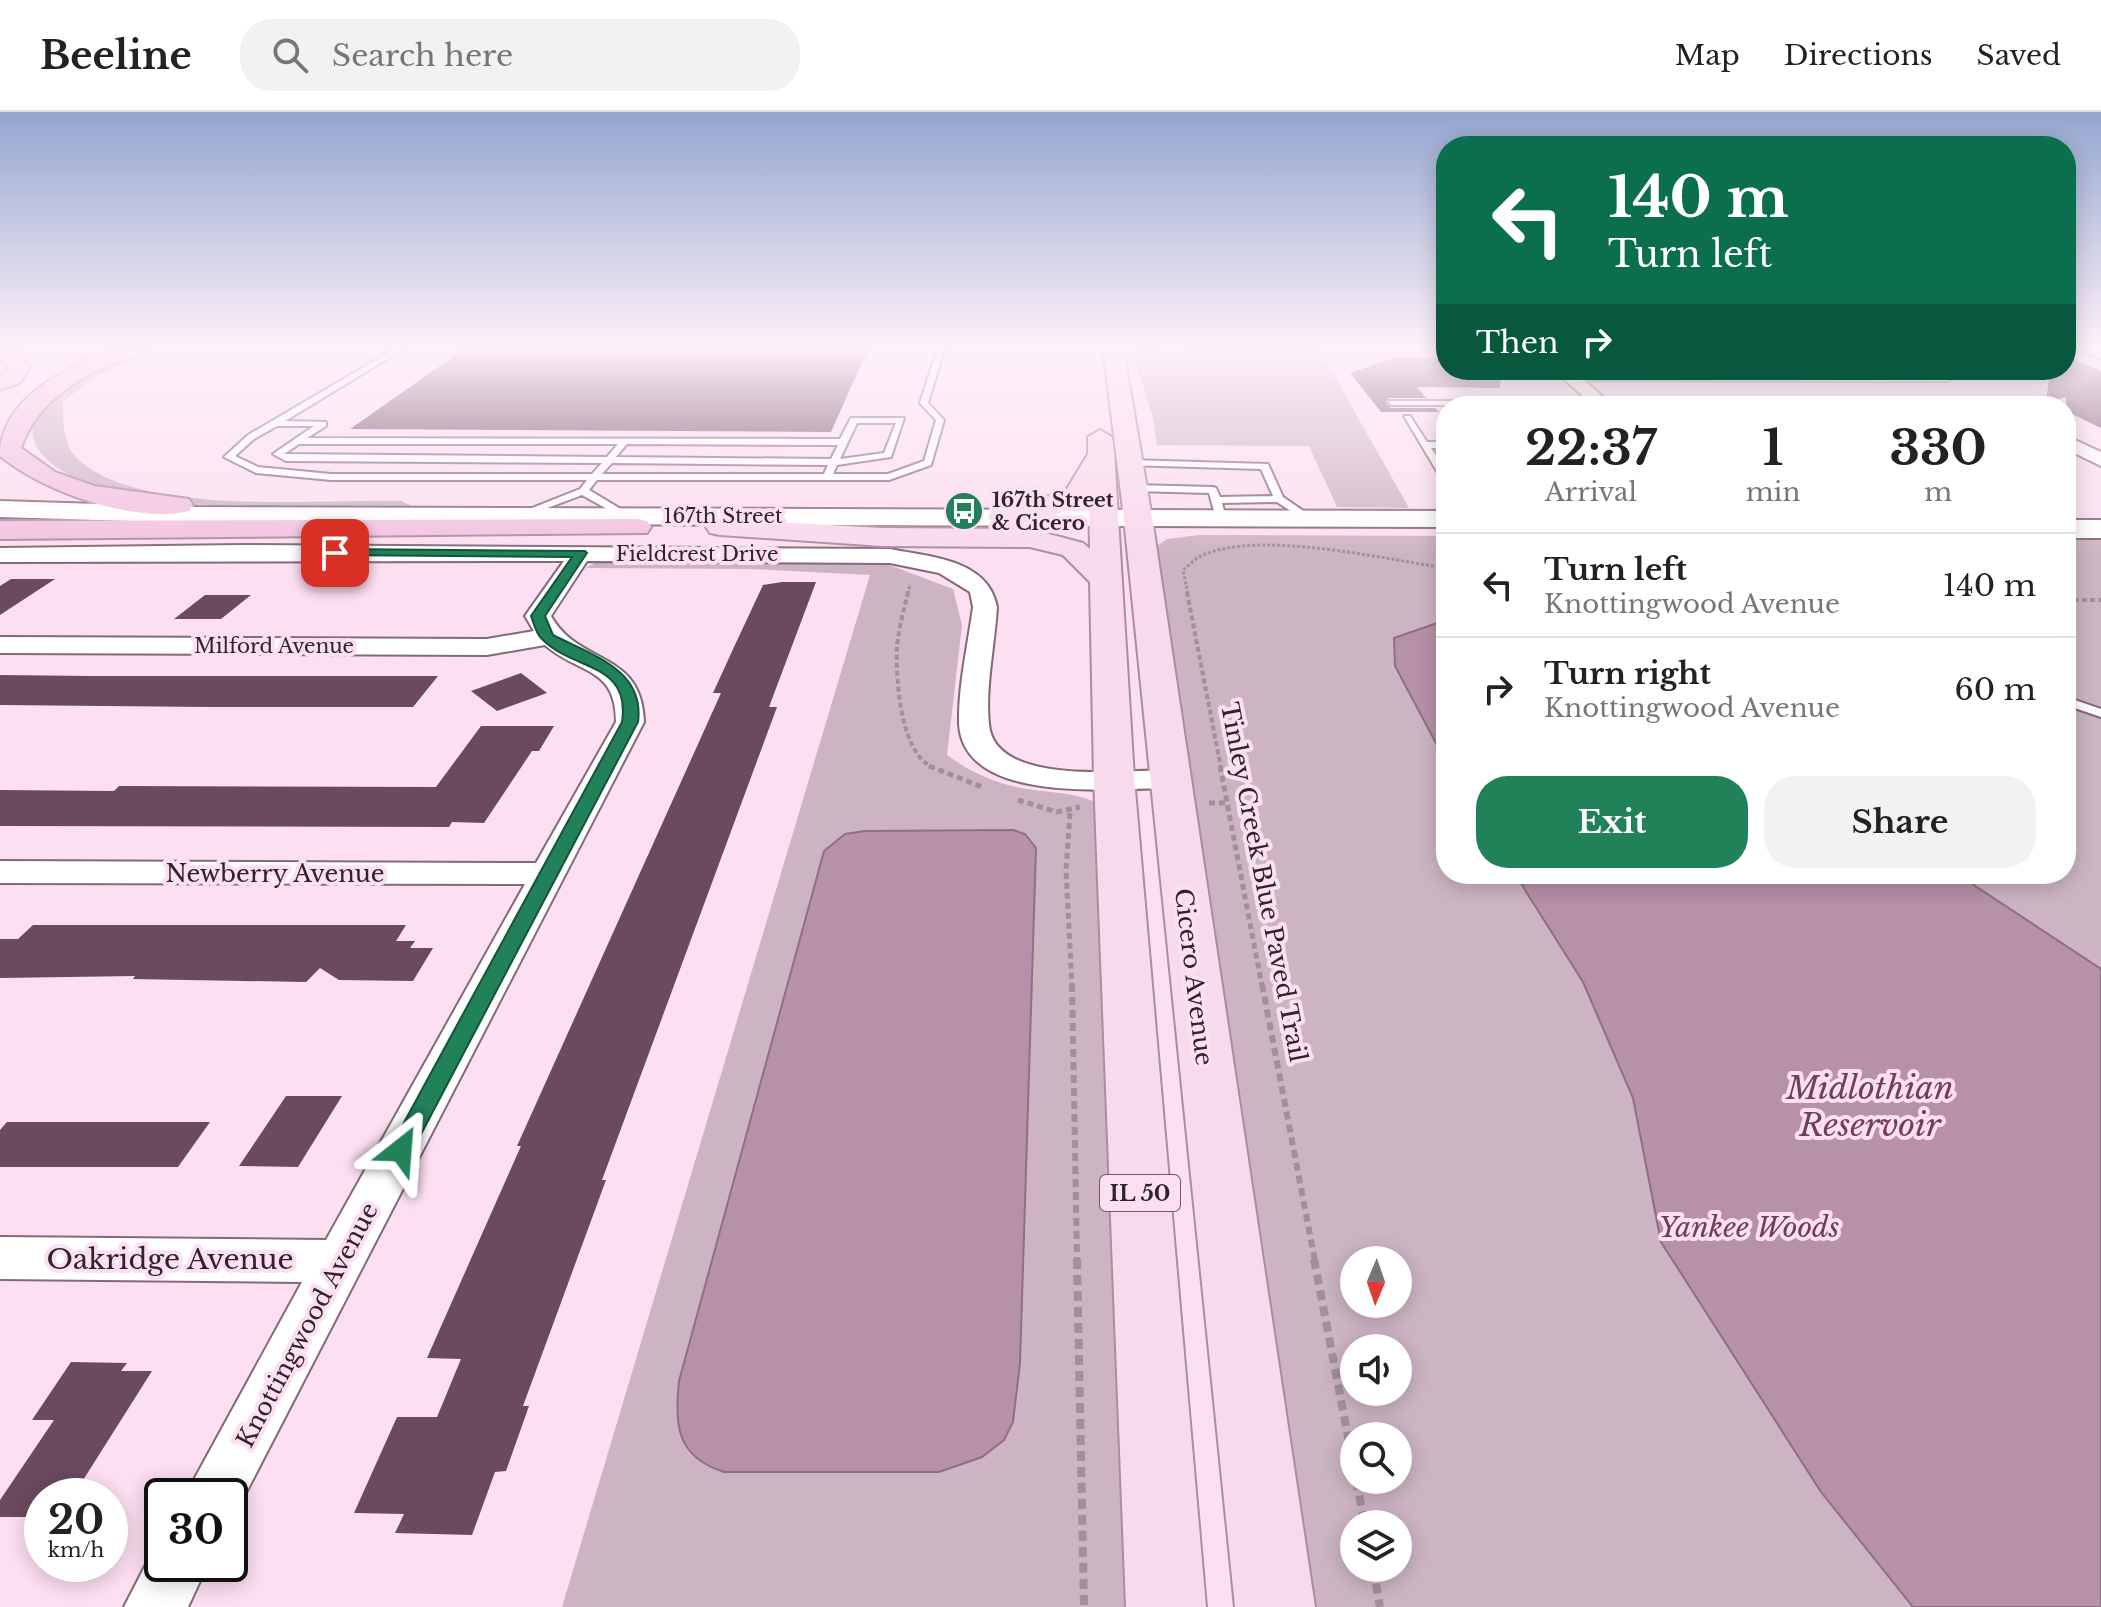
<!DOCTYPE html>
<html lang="en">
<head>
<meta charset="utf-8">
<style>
	:root { --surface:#fff; --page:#f2f2f2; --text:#222; --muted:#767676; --line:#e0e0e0; --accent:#218159 }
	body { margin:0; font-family:"Libre Baskerville",serif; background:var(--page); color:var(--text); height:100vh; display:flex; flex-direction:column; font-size:30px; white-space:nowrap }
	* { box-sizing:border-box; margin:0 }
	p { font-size:26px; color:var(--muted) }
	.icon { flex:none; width:44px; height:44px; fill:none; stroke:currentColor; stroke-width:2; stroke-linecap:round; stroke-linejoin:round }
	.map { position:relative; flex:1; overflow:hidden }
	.details { position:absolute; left:1436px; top:284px; width:640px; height:488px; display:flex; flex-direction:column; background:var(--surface); border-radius:32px; box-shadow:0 4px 20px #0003 }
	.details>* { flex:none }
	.guide { position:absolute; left:1436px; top:24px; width:640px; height:244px; border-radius:32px; box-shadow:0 4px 20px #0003; background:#0b6e4f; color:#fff; overflow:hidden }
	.needle { width:52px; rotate:182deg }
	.controls { position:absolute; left:1340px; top:1134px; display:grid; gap:16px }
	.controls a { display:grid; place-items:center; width:72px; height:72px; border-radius:50%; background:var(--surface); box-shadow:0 4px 20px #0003; font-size:40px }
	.speed { position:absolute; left:24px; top:1366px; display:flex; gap:16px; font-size:40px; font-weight:700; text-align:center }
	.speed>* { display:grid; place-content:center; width:104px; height:104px; border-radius:50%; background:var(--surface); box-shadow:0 4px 20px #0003; line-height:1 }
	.speed small { font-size:20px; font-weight:400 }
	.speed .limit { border:4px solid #111; border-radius:12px; background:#fff; color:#111 }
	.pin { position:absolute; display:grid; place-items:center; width:68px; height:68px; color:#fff; margin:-34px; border-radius:16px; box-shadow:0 4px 12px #0006 }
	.me { position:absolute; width:88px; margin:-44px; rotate:28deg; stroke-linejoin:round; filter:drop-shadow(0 0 6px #0008) }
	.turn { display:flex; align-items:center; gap:28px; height:168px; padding:0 40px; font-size:36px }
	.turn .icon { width:104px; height:104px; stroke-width:2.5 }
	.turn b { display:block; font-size:56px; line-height:68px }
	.then { display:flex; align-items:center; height:76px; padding:0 40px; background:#0003; gap:16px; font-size:30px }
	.eta { display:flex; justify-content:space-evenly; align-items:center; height:136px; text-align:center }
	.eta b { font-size:48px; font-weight:700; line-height:56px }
	.cta { display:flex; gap:16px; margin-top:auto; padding:16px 40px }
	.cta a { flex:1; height:92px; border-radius:32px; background:var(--accent); color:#fff; font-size:32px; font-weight:700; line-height:92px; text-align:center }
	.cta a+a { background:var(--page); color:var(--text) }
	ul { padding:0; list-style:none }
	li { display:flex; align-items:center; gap:24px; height:104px; padding:0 40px; border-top:2px solid var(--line) }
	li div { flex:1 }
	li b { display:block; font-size:30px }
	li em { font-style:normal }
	header { display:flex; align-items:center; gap:48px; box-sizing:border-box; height:112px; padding:0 40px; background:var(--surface); border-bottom:2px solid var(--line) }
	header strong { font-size:38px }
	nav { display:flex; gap:44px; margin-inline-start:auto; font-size:28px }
	.search { width:560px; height:72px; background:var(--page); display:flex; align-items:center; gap:20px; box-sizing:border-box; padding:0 28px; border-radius:32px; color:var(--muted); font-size:30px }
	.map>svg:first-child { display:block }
	.green { fill:#cdb4c3; fill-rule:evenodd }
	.water { fill:#b791a9; stroke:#8e7083; stroke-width:2 }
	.building { fill:#6b495f }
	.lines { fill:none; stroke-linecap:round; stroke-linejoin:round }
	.service-casing { stroke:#836a79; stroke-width:4 }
	.minor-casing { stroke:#836a79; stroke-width:4 }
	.secondary-casing { stroke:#836a79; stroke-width:4 }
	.primary-casing { stroke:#ae8ba1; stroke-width:4 }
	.motorway-casing { stroke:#ae8ba1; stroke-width:4 }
	.path-far4 { stroke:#a38f9b; stroke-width:3; stroke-dasharray:3 2; stroke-linecap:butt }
	.path-far3 { stroke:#a38f9b; stroke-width:4; stroke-dasharray:5 3; stroke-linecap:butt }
	.path-far2 { stroke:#a38f9b; stroke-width:5; stroke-dasharray:6 4; stroke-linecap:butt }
	.path-far1 { stroke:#a38f9b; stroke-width:6; stroke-dasharray:8 5; stroke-linecap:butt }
	.path { stroke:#a38f9b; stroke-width:8; stroke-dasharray:10 6; stroke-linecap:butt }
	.service { fill:#fff; fill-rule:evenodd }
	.minor { fill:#fff; fill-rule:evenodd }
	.secondary { fill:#fff; fill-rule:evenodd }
	.primary { fill:#f8daed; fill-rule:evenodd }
	.motorway { fill:#f3c2e1; fill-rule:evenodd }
	.route { fill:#218159; stroke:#15543a; stroke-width:2 }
	.labels { text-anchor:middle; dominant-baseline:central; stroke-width:8; stroke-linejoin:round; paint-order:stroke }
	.far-poi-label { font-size:20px; font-weight:bold; fill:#2e242a; stroke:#fcdff1; text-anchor:start }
	.far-street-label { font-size:20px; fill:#2e242a; stroke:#fcdff1 }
	.shield { fill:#fcdff1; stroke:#6c5c66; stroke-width:2 }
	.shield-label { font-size:22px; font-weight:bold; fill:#2e242a }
	.street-label { font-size:24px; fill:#2e242a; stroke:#fcdff1 }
	.near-park-label { font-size:28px; font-style:italic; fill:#6f3c5e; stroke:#fcdff1 }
	.near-street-label { font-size:28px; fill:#2e242a; stroke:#fcdff1 }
	.near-water-label { font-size:32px; font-style:italic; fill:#713d60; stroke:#fcdff1 }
</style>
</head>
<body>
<header>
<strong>Beeline</strong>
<div class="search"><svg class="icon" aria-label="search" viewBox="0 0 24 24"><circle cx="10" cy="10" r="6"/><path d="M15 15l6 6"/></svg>Search here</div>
<nav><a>Map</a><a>Directions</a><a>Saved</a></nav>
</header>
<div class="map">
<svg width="2101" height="1495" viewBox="0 0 2101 1495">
	<rect width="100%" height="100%" fill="#fcdff1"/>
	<g class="green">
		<path d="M 144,235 L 161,235 L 101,262 L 63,289 C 64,312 61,334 82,351 C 148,404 318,387 401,389 L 419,397 C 330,398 220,399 133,385 C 94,378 0,345 44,291 C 70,265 112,250 144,235 Z"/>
		<path d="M 1131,235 L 1161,235 L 1162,238 L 1318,235 L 1409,396 L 1337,395 L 1309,334 L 1157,333 L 1152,302 Z"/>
		<path d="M 1199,423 L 1446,424 L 1446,762 L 2066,762 L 2066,428 L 2101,428 L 2101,1495 L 1313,1495 L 1151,438 L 1167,427 ZM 1354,1148 L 1398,1148 L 1398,1192 L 1354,1192 ZM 1354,1236 L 1398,1236 L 1398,1280 L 1354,1280 ZM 1354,1324 L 1398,1324 L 1398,1368 L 1354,1368 ZM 1354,1412 L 1398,1412 L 1398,1456 L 1354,1456 Z"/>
		<path d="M 601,447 L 884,451 L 953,477 L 962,513 L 947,643 C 973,662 1001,674 1034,678 C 1056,681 1075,681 1095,690 L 1126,1495 L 562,1495 L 870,463 L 750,457 L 586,456 Z"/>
	</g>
	<g class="water">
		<path d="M 1446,508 L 1446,650 L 1395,554 L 1394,526 Z"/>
		<path d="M 1013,718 L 1025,722 L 1036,736 L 1020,1251 L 1013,1310 L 1004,1328 L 982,1345 L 962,1352 L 939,1360 L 724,1360 C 677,1345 674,1314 679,1269 L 824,739 L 845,722 L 865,719 Z"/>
		<path d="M 1515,762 L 1957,762 L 2101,857 L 2101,1495 L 1913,1495 L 1821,1380 L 1661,1130 L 1633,986 L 1583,870 Z"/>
	</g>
	<g class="building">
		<path d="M 467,235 L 869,235 L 831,320 L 350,317 Z"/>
		<path d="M 2066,244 L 2101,259 L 2101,316 L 2066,299 L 2066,285 L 2046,291 L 2050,259 L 2066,259 Z"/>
		<path d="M 1396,245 L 1446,246 L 1446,258 L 1470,258 L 1501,265 L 1500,276 L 1417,275 L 1426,286 L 1388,286 L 1386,291 L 1391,296 L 1435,296 L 1439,300 L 1381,300 L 1350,261 Z"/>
		<path d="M 11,467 L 55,467 L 0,503 L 0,474 Z"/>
		<path d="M 782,470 L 816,470 L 769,595 L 777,595 L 602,1068 L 606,1068 L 523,1294 L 529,1294 L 506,1359 L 495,1360 L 472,1423 L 395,1421 L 404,1402 L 354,1401 L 397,1305 L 437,1305 L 461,1247 L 427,1246 L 521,1034 L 517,1034 L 721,581 L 713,581 L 734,535 L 763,473 Z"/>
		<path d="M 205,483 L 251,483 L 221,507 L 174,507 Z"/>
		<path d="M 521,561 L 547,581 L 497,599 L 471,579 Z"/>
		<path d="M 0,563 L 88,564 L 438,564 L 413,595 L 208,595 L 0,593 Z"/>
		<path d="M 481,614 L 554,614 L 539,639 L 532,639 L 484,711 L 452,710 L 449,715 L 0,714 L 0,678 L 114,679 L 119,674 L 436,675 Z"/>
		<path d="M 33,813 L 406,813 L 396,829 L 415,829 L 410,836 L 433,836 L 413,869 L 339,868 L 320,856 L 306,870 L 133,867 L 135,864 L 0,866 L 0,827 L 18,827 Z"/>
		<path d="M 286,984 L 342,984 L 298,1055 L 239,1054 Z"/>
		<path d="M 7,1010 L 210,1010 L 178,1055 L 0,1055 L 0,1018 Z"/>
		<path d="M 71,1250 L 127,1251 L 121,1259 L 152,1259 L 73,1384 L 42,1384 L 42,1405 L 0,1405 L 0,1388 L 54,1308 L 32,1308 Z"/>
	</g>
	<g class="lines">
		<g class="service-casing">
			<g id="service">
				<path d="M 398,235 L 407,235 L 285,309 L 326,310 L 326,314 L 307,326 L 840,327 L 851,306 L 904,306 L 891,345 L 837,353 L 833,362 L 888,362 L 924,349 L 936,308 L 920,291 L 938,235 L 945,235 L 928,291 L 944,308 L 931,353 L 889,368 L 597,368 L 589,378 L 629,402 L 629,406 L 625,407 L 582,383 L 526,404 L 517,402 L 580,377 L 587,368 L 331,368 L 256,361 L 224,345 L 248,323 ZM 857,311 L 896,311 L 884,341 L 840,347 ZM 277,314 L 314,314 L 273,342 L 286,349 L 602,351 L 592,362 L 331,362 L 258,355 L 235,344 L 254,327 ZM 299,332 L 618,332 L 607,345 L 284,342 ZM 627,332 L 838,333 L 831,347 L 616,345 ZM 612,351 L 828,353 L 824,362 L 602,362 Z"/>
				<path d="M 1388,289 L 1601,289 L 1605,291 L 1601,293 L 1391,293 Z"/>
				<path d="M 1404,304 L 1410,304 L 1427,330 L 1446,330 L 1446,336 L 1431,336 L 1446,359 L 1446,369 L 1441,366 Z"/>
				<path d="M 1129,348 L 1268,352 L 1283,385 L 1315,407 L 1306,409 L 1277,390 L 1222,391 L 1226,406 L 1221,409 L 1216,406 L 1209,381 L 1134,379 L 1129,376 L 1134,373 L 1213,375 L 1216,376 L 1220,385 L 1273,384 L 1261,357 L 1126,353 L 1126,349 Z"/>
				<path d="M 2066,585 L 2101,597 L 2101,605 L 2066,593 Z"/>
			</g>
		</g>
		<g class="minor-casing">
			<g id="minor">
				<path d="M 2076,235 L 2101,236 L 2101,247 L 2079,238 Z"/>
				<path d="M 1554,258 L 1948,259 L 1956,264 L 1948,269 L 1584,268 L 1613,294 L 1594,294 Z"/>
				<path d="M 2066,324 L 2101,340 L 2101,354 L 2066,337 Z"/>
				<path d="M 242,433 L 890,437 C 930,445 988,447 997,495 C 995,531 985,577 989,612 C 994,675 1125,658 1170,658 L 1181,660 L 1186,667 L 1181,674 L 1170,676 C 1115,676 964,694 959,612 C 958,575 968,532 973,495 L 970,480 L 939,461 L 890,451 L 587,449 L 551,504 C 579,554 642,538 644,610 L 234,1404 L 230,1406 L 230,1384 L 185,1384 L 302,1170 L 0,1167 L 0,1125 L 326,1128 L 525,772 L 0,771 L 0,749 L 536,751 L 616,610 C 616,554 579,563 545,533 L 487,543 L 0,541 L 0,525 L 487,527 L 534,519 L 525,504 L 564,449 L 0,450 L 0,436 Z"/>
				<path d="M 162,1429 L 162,1452 L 208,1452 L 188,1495 L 124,1495 L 157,1431 Z"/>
			</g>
		</g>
		<g class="secondary-casing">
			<g id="secondary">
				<path d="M 0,389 L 198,395 L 1446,399 L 1446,415 L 198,411 L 0,405 Z"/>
				<rect x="2066" y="408" width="35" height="18"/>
			</g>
		</g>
		<g class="primary-casing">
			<g id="primary">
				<path d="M 1103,235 L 1123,235 L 1152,406 L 1315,1495 L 1235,1495 L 1124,406 Z"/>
				<path d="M 1100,318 L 1112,325 L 1114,340 L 1134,666 L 1206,1495 L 1126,1495 L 1094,666 L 1090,470 L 1063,443 L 1030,435 L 882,434 L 720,423 L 710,421 L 706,415 L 710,409 L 720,407 L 882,416 L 1030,417 L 1083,431 L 1090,437 L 1089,385 L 1085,392 C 1057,401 1021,418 992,411 L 988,405 L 992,399 L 1065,380 L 1088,342 L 1088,325 Z"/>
			</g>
		</g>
		<g class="motorway-casing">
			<g id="motorway">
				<path d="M 118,235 L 145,235 C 137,244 122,247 111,252 C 71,270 36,293 21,336 L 55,360 L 94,374 L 189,387 L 193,393 L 189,399 C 134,412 42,379 0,344 C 0,285 70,253 118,235 Z"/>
				<path d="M 0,236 L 18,240 L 30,255 L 20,271 L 0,278 L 0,264 L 9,255 L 0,248 Z"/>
				<path d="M 637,407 L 647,409 L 651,415 L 647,421 L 0,427 L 0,409 Z"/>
			</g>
		</g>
		<g class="path-far4">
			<path d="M 908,482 L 910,472"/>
			<path d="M 1188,482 L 1183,458 C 1189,453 1196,446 1203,443 C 1261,418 1383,447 1446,456"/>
		</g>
		<g class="path-far3">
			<path d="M 908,480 C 904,498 898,518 897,536 C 896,569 900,642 934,656"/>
			<path d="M 1187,480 L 1221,656"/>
			<path d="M 2066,488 L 2101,488"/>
		</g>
		<g class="path-far2">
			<path d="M 929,654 L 982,675"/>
			<path d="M 1220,654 L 1262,874"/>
			<path d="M 1018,688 L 1057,700 L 1080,695"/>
			<path d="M 1209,691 L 1229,691"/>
			<path d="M 1070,701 L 1066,758 L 1072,874"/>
		</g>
		<g class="path-far1">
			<path d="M 1072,872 L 1077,1149"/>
			<path d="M 1262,872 L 1315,1149"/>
		</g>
		<g class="path">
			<path d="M 1077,1147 L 1084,1495"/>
			<path d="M 1314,1147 L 1354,1356"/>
			<path d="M 1356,1368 L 1365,1412"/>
			<path d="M 1373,1456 L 1380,1495"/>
		</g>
		<use href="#service" class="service"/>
		<use href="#minor" class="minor"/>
		<use href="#secondary" class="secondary"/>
		<use href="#primary" class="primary"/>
		<use href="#motorway" class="motorway"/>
	</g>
	<linearGradient id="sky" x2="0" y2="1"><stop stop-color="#94a6cf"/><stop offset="0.53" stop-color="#fef1f9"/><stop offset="1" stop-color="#fef1f9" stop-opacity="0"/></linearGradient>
	<rect width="2101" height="444" fill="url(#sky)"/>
	<path class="route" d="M 335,437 L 585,439 L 587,441 L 545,504 L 553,523 C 592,543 645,558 638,610 L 409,1045 L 392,1045 L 389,1038 L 622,610 C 631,550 573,559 542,527 C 536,522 534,512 531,504 L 572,445 L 330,443 L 329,441 Z"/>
	<defs>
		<g id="bus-disc" transform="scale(2)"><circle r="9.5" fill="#218159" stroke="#fcdff1"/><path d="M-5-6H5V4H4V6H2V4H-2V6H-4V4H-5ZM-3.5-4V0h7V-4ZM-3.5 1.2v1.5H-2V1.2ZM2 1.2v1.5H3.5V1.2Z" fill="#fff"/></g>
	</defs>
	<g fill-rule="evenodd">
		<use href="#bus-disc" x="964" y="399"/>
	</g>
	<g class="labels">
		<g class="far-poi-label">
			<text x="992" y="388">167th Street<tspan x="992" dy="23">&amp; Cicero</tspan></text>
		</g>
		<g class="far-street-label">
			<text x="723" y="404">167th Street</text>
			<text x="697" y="442">Fieldcrest Drive</text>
			<text x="274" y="534">Milford Avenue</text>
		</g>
		<rect class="shield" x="1100" y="1063" width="80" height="36" rx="6"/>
		<g class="shield-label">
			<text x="1140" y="1081">IL 50</text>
		</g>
		<g class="street-label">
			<text x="275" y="761">Newberry Avenue</text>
			<text transform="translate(1264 770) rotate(79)">Tinley Creek Blue Paved Trail</text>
			<text transform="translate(1194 865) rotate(83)">Cicero Avenue</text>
			<text transform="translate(307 1213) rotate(-62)">Knottingwood Avenue</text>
		</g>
		<g class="near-park-label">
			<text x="1749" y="1115">Yankee Woods</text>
		</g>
		<g class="near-street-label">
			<text x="170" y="1147">Oakridge Avenue</text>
		</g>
		<g class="near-water-label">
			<text x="1870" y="976">Midlothian<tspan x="1870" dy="37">Reservoir</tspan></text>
		</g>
	</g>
</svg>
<div class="controls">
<a><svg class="needle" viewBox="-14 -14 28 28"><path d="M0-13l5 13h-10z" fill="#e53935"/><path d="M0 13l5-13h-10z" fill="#767676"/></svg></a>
<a><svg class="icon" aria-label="sound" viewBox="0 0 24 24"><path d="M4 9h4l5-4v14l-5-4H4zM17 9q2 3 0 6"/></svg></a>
<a><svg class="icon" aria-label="search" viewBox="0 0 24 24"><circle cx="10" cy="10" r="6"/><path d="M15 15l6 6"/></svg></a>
<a><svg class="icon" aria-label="layers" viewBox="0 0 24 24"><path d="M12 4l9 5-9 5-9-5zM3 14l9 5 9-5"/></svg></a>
</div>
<div class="speed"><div>20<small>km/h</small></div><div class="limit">30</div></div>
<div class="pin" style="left:335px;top:441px;background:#d93025"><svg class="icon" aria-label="arrive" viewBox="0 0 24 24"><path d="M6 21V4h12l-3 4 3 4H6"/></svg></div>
<svg class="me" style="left:401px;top:1038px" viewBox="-20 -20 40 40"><path d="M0-17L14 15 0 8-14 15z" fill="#218159" stroke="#fff" stroke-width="4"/></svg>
<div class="guide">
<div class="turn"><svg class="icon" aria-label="left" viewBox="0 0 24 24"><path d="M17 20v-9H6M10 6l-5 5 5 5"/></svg><div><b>140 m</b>Turn left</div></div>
<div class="then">Then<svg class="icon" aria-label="right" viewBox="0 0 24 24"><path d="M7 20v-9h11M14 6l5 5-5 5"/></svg></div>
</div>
<section class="details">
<div class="eta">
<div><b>22:37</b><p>Arrival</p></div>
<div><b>1</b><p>min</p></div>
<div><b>330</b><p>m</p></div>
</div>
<ul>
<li><svg class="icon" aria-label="left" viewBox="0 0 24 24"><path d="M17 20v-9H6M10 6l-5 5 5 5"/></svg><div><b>Turn left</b><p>Knottingwood Avenue</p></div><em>140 m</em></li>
<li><svg class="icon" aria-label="right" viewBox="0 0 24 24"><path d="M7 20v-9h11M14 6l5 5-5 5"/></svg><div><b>Turn right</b><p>Knottingwood Avenue</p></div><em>60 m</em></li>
</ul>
<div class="cta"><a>Exit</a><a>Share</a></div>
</section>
</div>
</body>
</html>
